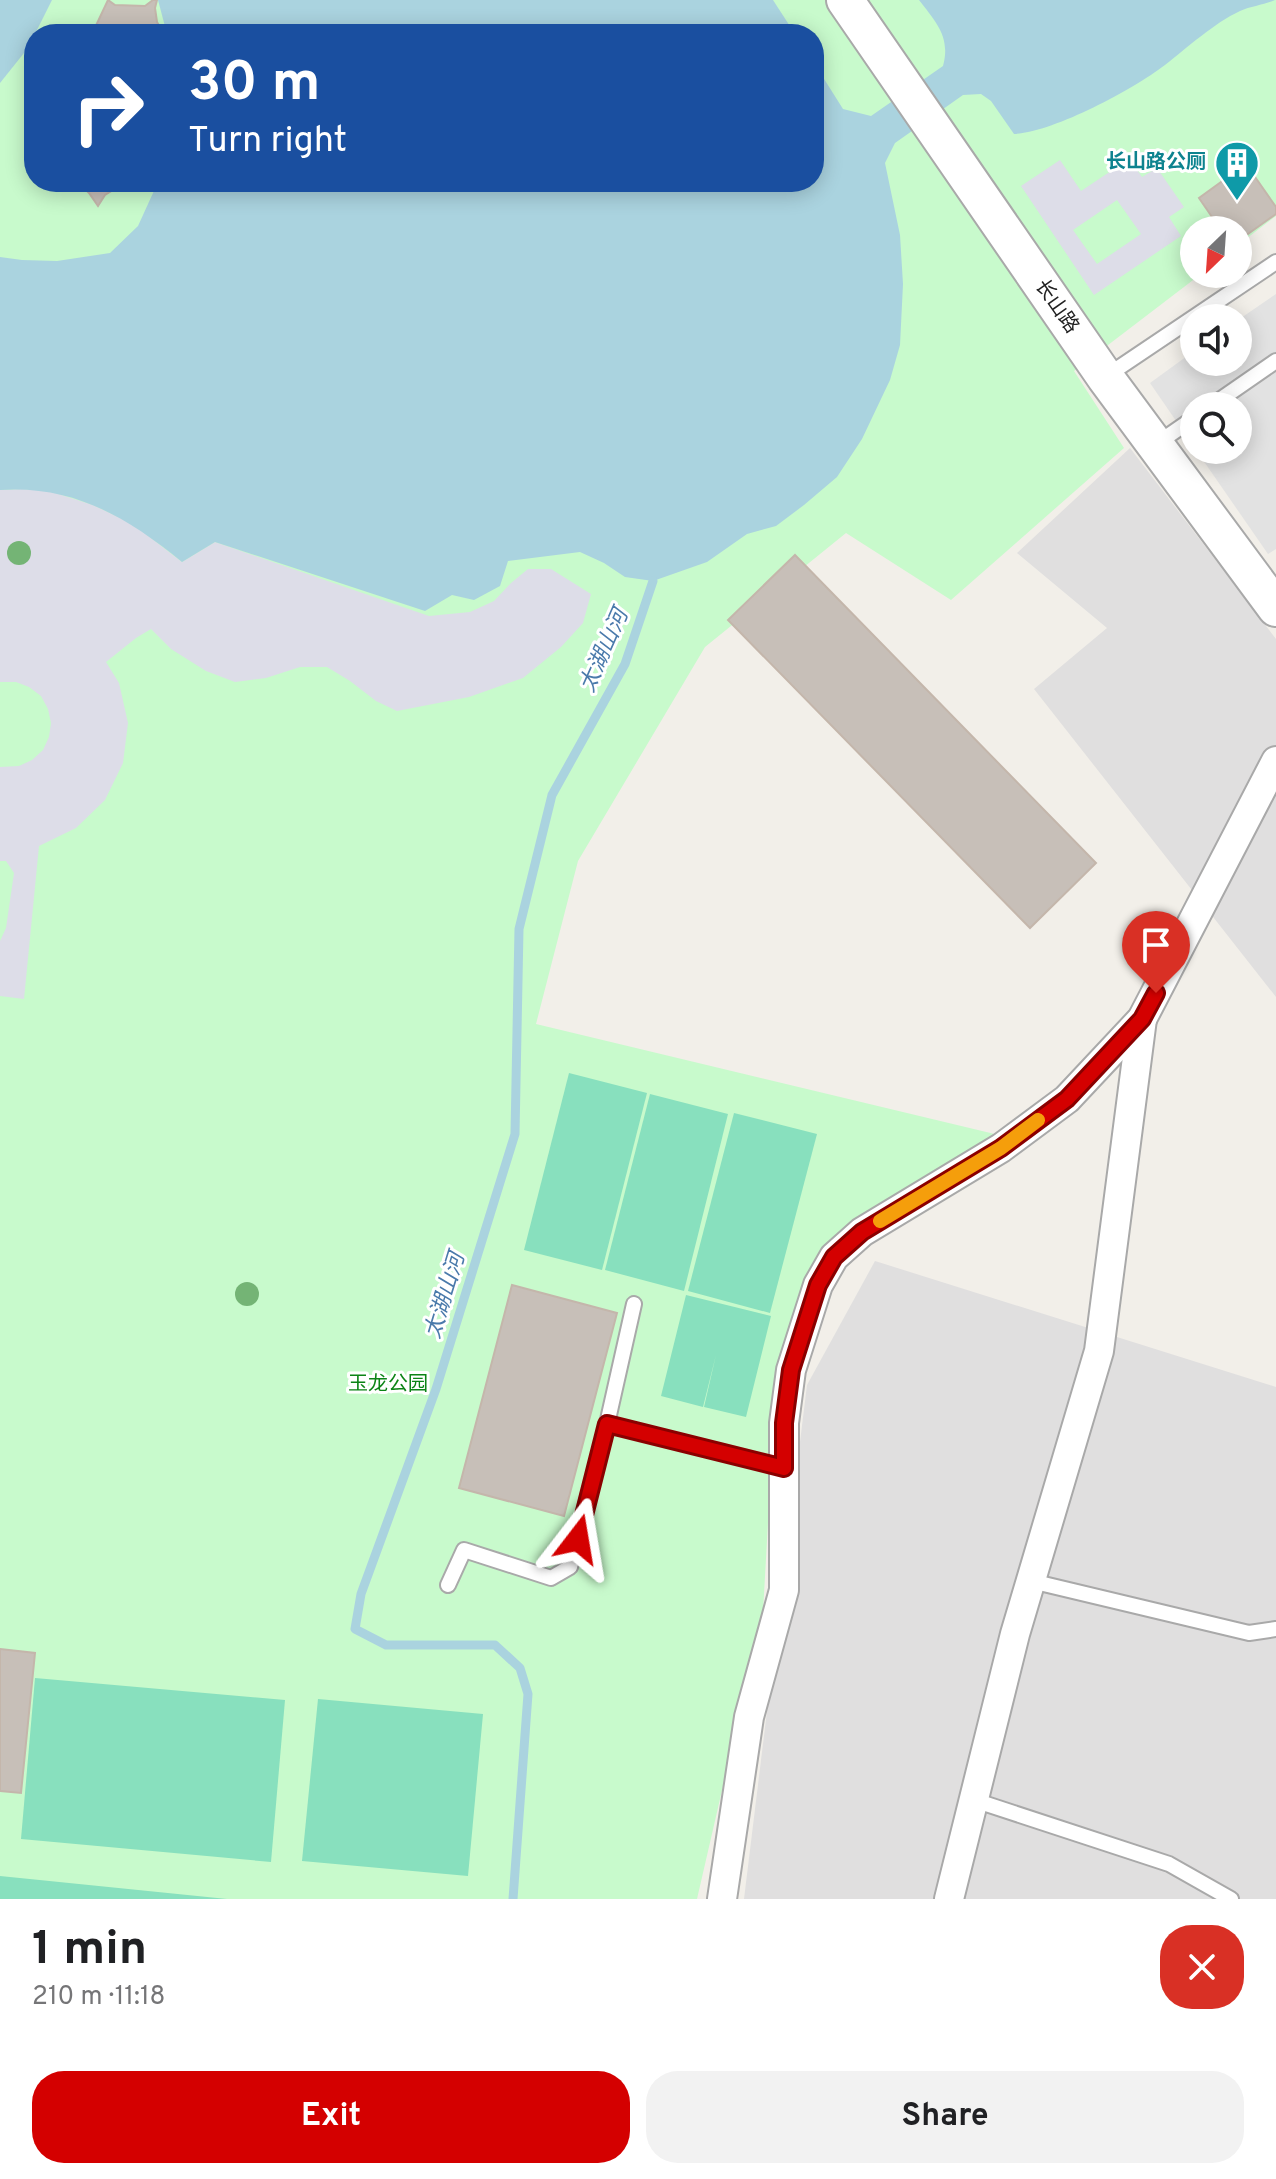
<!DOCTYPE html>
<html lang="en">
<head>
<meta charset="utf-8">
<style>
	:root { --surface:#fff; --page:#f2f2f2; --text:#202124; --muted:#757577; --accent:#d40000 }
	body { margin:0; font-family:Overpass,"Noto Sans SC",sans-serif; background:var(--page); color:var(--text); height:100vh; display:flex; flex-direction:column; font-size:30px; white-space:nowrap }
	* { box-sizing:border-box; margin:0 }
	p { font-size:26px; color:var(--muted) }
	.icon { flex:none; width:44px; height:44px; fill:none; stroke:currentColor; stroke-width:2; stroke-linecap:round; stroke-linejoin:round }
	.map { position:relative; height:1899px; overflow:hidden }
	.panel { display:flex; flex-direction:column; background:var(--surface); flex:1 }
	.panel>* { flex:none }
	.guide { position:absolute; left:24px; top:24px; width:800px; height:168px; border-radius:32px; box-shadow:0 4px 20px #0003; background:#1a4fa0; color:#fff; overflow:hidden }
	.needle { width:52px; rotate:205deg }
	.fabs { position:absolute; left:1180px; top:216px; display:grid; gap:16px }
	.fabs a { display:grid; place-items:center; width:72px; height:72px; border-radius:50%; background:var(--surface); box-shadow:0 4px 20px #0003; font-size:40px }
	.pin { position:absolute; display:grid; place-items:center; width:68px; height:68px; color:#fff; margin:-82px -34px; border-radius:50% 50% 50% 0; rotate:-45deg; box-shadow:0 0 8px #0007 }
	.pin .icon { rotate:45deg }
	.me { position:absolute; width:88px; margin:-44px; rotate:14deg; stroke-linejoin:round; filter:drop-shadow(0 0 6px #0008) }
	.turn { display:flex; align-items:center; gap:28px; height:168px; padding:0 32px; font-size:36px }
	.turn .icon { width:104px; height:104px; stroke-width:2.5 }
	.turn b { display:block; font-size:56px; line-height:68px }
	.round { display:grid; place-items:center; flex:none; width:84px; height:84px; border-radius:32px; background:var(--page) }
	.overview { display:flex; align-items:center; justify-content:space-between; height:136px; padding:0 32px }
	h1 { font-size:48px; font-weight:700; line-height:60px }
	.action { display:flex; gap:16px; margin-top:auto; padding:16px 32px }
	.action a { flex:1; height:92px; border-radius:32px; background:var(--accent); color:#fff; font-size:32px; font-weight:700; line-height:92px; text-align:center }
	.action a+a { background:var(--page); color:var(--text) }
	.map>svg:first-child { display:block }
	.residential { fill:#e0dfdf }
	.park { fill:#c8facc; fill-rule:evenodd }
	.pitch { fill:#88e0be }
	.parking { fill:#e2e2e2 }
	.plaza { fill:#dddde8; fill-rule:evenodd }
	.water { fill:#aad3df }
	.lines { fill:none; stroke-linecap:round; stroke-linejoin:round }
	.stream { stroke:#aad3df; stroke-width:9 }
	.building { fill:#c7bfb8; stroke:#c4b6ab; stroke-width:2 }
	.service-casing { stroke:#a9a9a9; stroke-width:18 }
	.minor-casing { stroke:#a9a9a9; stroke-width:32 }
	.tertiary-casing { stroke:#a9a9a9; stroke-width:40 }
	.service { stroke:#fff; stroke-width:14 }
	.minor { stroke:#fff; stroke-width:28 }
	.tertiary { stroke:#fff; stroke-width:36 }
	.tree { fill:#74b475 }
	.route-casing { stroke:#8a0000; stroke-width:20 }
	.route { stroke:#d40000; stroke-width:14 }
	.slow { stroke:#f59e0b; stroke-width:14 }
	.labels { text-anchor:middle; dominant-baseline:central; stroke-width:6; stroke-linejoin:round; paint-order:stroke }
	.culture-label { font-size:20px; font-weight:bold; fill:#0d838f; stroke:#fff; text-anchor:end }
	.street-label { font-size:20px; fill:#222; stroke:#fff }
	.park-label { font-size:20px; fill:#0c8416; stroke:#fff }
	.water-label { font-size:22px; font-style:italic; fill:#4a7aab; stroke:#fff }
</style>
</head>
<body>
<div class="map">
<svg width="1276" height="1899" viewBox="0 0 1276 1899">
	<rect width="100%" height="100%" fill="#f2efe9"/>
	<g class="residential">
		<path d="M 1130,448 L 1276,639 L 1276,997 L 1034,689 L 1107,628 L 1017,553 Z"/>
		<path d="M 875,1261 L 1276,1387 L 1276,1899 L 744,1899 L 807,1385 Z"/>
	</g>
	<path class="park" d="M 0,0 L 1276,0 L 1276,216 L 1238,245 L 1238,230 L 1194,230 L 1194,274 L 1201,274 L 1074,371 L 1124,448 L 951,600 L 846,533 L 705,647 L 578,861 L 536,1024 L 1003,1136 L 854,1226 L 810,1268 L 776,1380 L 763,1612 L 697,1899 L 0,1899 ZM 34,34 L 814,34 L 814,182 L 34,182 Z"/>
	<g class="pitch">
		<path d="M 569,1073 L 647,1093 L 602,1270 L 524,1250 Z"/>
		<path d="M 650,1094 L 728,1114 L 684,1291 L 605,1270 Z"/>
		<path d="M 734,1113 L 817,1134 L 770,1313 L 688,1291 Z"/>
		<path d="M 686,1295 L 771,1316 L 746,1417 L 704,1407 L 716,1355 L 703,1407 L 661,1396 Z"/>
		<path d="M 35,1678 L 285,1700 L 271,1862 L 21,1839 Z"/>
		<path d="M 318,1699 L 483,1714 L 468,1876 L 302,1861 Z"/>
		<path d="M 0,1876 L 227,1899 L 0,1899 Z"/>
	</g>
	<path class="parking" d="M 1276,294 L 1276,549 L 1268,554 L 1196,450 L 1238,450 L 1238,406 L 1194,406 L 1194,447 L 1150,383 L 1194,351 L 1194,362 L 1238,362 L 1238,320 Z"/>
	<g class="plaza">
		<path d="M 1129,159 L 1142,177 L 1157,168 L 1184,207 L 1169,217 L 1181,236 L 1094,295 L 1021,186 L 1060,160 L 1081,191 ZM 1117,200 L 1141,234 L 1097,264 L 1073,230 Z"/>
		<path d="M 22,489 L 49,491 L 93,505 L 133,524 L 182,562 L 215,542 L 429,616 L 470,612 L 494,601 L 511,583 L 528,569 L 551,569 L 591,594 L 583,623 L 561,647 L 523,678 L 469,697 L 397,711 L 376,701 L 350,681 L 327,667 L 300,667 L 266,678 L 235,682 L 206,671 L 171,649 L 151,629 L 136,638 L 106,662 L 119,683 L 128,723 L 123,763 L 105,800 L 76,828 L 39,846 L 24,999 L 0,996 L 0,941 L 6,928 L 14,873 L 6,861 L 0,861 L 0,767 L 19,766 L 32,760 L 43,750 L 49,737 L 51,723 L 48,709 L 41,696 L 29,687 L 16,682 L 0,682 L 0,490 Z"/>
	</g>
	<g class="water">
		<path d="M 0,0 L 52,0 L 28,48 L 0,83 Z"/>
		<path d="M 158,0 L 773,0 L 795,34 L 167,34 Z"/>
		<path d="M 919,0 L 1275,0 C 1264,5 1251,6 1240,11 C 1214,23 1187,48 1165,65 C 1132,90 1054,132 1014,134 L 991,101 L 981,94 L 963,95 L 895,143 L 885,163 L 900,235 L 903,284 L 900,345 L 890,380 L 862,439 L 837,477 L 804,505 L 776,526 L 747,534 L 707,562 L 653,581 L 625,577 L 604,563 L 580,552 L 508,561 L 500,586 L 474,600 L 452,595 L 425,611 L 215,542 L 182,562 C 127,517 73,485 0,490 L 0,257 L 22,260 L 57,261 L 110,253 L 138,226 L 158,182 L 814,182 L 814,63 L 843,109 L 871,116 L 943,66 C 951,37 936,22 919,0 Z"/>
	</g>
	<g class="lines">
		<path class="stream" d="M 513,1899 L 528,1694 L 520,1668 L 495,1645 L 386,1645 L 355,1629 L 361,1594 L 436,1389 L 515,1134 L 519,929 L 552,795 L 625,664 L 653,581"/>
	</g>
	<g class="building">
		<path d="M 108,0 L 115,5 L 145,6 L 153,0 L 157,0 L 155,8 L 157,22 L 164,34 L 92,34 Z"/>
		<path d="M 1246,164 L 1276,207 L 1276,214 L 1238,241 L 1238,230 L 1221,230 L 1199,198 Z"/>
		<path d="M 78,182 L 136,182 L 118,187 L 105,195 L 98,206 L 89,193 Z"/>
		<path d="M 795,555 L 1096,863 L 1030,928 L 728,620 Z"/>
		<path d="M 512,1285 L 617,1313 L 564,1516 L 459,1488 Z"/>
		<path d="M 0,1649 L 35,1653 L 21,1793 L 0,1791 Z"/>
	</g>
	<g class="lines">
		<g class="service-casing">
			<g id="service">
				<path d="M 1105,377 L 1276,262"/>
				<path d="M 1211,406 L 1276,361"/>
				<path d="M 1155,445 L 1194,418"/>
				<path d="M 607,1424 L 784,1468"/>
				<path d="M 1031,1581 L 1249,1633 L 1276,1629"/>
				<path d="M 448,1585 L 464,1550 L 551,1578 L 570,1567 L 607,1424 L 634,1304"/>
				<path d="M 974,1800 L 1169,1864 L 1231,1899"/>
			</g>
		</g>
		<g class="minor-casing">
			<g id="minor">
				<path d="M 722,1899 L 749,1717 L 784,1590 L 784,1423 L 791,1370 L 818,1285 L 834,1257 L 862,1232 L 1001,1148 L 1067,1099 L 1142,1019 L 1276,761"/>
				<path d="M 949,1899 L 1015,1634 L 1099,1351 L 1142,1019"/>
			</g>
		</g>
		<g class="tertiary-casing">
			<path id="tertiary" d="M 845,0 L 1105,377 L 1276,608"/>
		</g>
		<use href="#service" class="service"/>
		<use href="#minor" class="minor"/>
		<use href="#tertiary" class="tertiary"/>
	</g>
	<g class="tree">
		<circle cx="19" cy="553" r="12"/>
		<circle cx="247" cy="1294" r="12"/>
	</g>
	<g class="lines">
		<g class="route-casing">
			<path id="route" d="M 578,1539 L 607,1424 L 784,1468 L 784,1423 L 791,1370 L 818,1285 L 834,1257 L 862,1232 L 1001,1148 L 1067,1099 L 1142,1019 L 1156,993"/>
		</g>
		<use href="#route" class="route"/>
		<path class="slow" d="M 880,1221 L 1001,1148 L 1038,1120"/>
	</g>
	<defs>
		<g id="building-pin" transform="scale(2.3)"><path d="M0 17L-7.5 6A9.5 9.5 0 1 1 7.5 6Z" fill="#0f9aa8" stroke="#fff"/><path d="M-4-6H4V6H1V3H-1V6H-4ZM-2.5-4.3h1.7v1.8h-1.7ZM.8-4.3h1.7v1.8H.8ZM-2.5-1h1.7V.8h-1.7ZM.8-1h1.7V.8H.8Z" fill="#fff"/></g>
	</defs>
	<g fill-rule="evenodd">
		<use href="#building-pin" x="1237" y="163"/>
	</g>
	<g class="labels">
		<g class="culture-label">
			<text x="1206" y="163">长山路公厕</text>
		</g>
		<g class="street-label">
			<text transform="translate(1056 307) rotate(55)">长山路</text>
		</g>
		<g class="park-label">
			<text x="388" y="1385">玉龙公园</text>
		</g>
		<g class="water-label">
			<text transform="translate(605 651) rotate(-66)">太湖山河</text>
			<text transform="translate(446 1296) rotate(-73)">太湖山河</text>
		</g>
	</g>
</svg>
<div class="fabs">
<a><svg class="needle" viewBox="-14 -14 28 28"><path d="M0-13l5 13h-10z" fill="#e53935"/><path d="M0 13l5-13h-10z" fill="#757577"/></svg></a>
<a><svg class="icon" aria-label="sound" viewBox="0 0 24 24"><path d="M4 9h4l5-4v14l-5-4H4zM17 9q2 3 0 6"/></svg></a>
<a><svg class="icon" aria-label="search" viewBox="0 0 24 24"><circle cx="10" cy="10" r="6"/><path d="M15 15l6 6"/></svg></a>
</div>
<div class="pin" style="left:1156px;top:993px;background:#d93025"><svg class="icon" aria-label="arrive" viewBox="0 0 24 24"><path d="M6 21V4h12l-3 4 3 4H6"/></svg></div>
<svg class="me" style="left:578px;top:1539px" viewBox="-20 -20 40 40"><path d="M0-17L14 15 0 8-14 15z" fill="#d40000" stroke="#fff" stroke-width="4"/></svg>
<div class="guide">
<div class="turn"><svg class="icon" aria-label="right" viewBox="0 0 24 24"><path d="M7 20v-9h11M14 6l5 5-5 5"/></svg><div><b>30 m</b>Turn right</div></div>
</div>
</div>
<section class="panel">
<div class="overview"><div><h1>1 min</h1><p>210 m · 11:18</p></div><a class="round" style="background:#d93025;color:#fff"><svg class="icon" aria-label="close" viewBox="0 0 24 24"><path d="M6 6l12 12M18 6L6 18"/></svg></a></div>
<div class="action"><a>Exit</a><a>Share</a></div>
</section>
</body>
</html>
